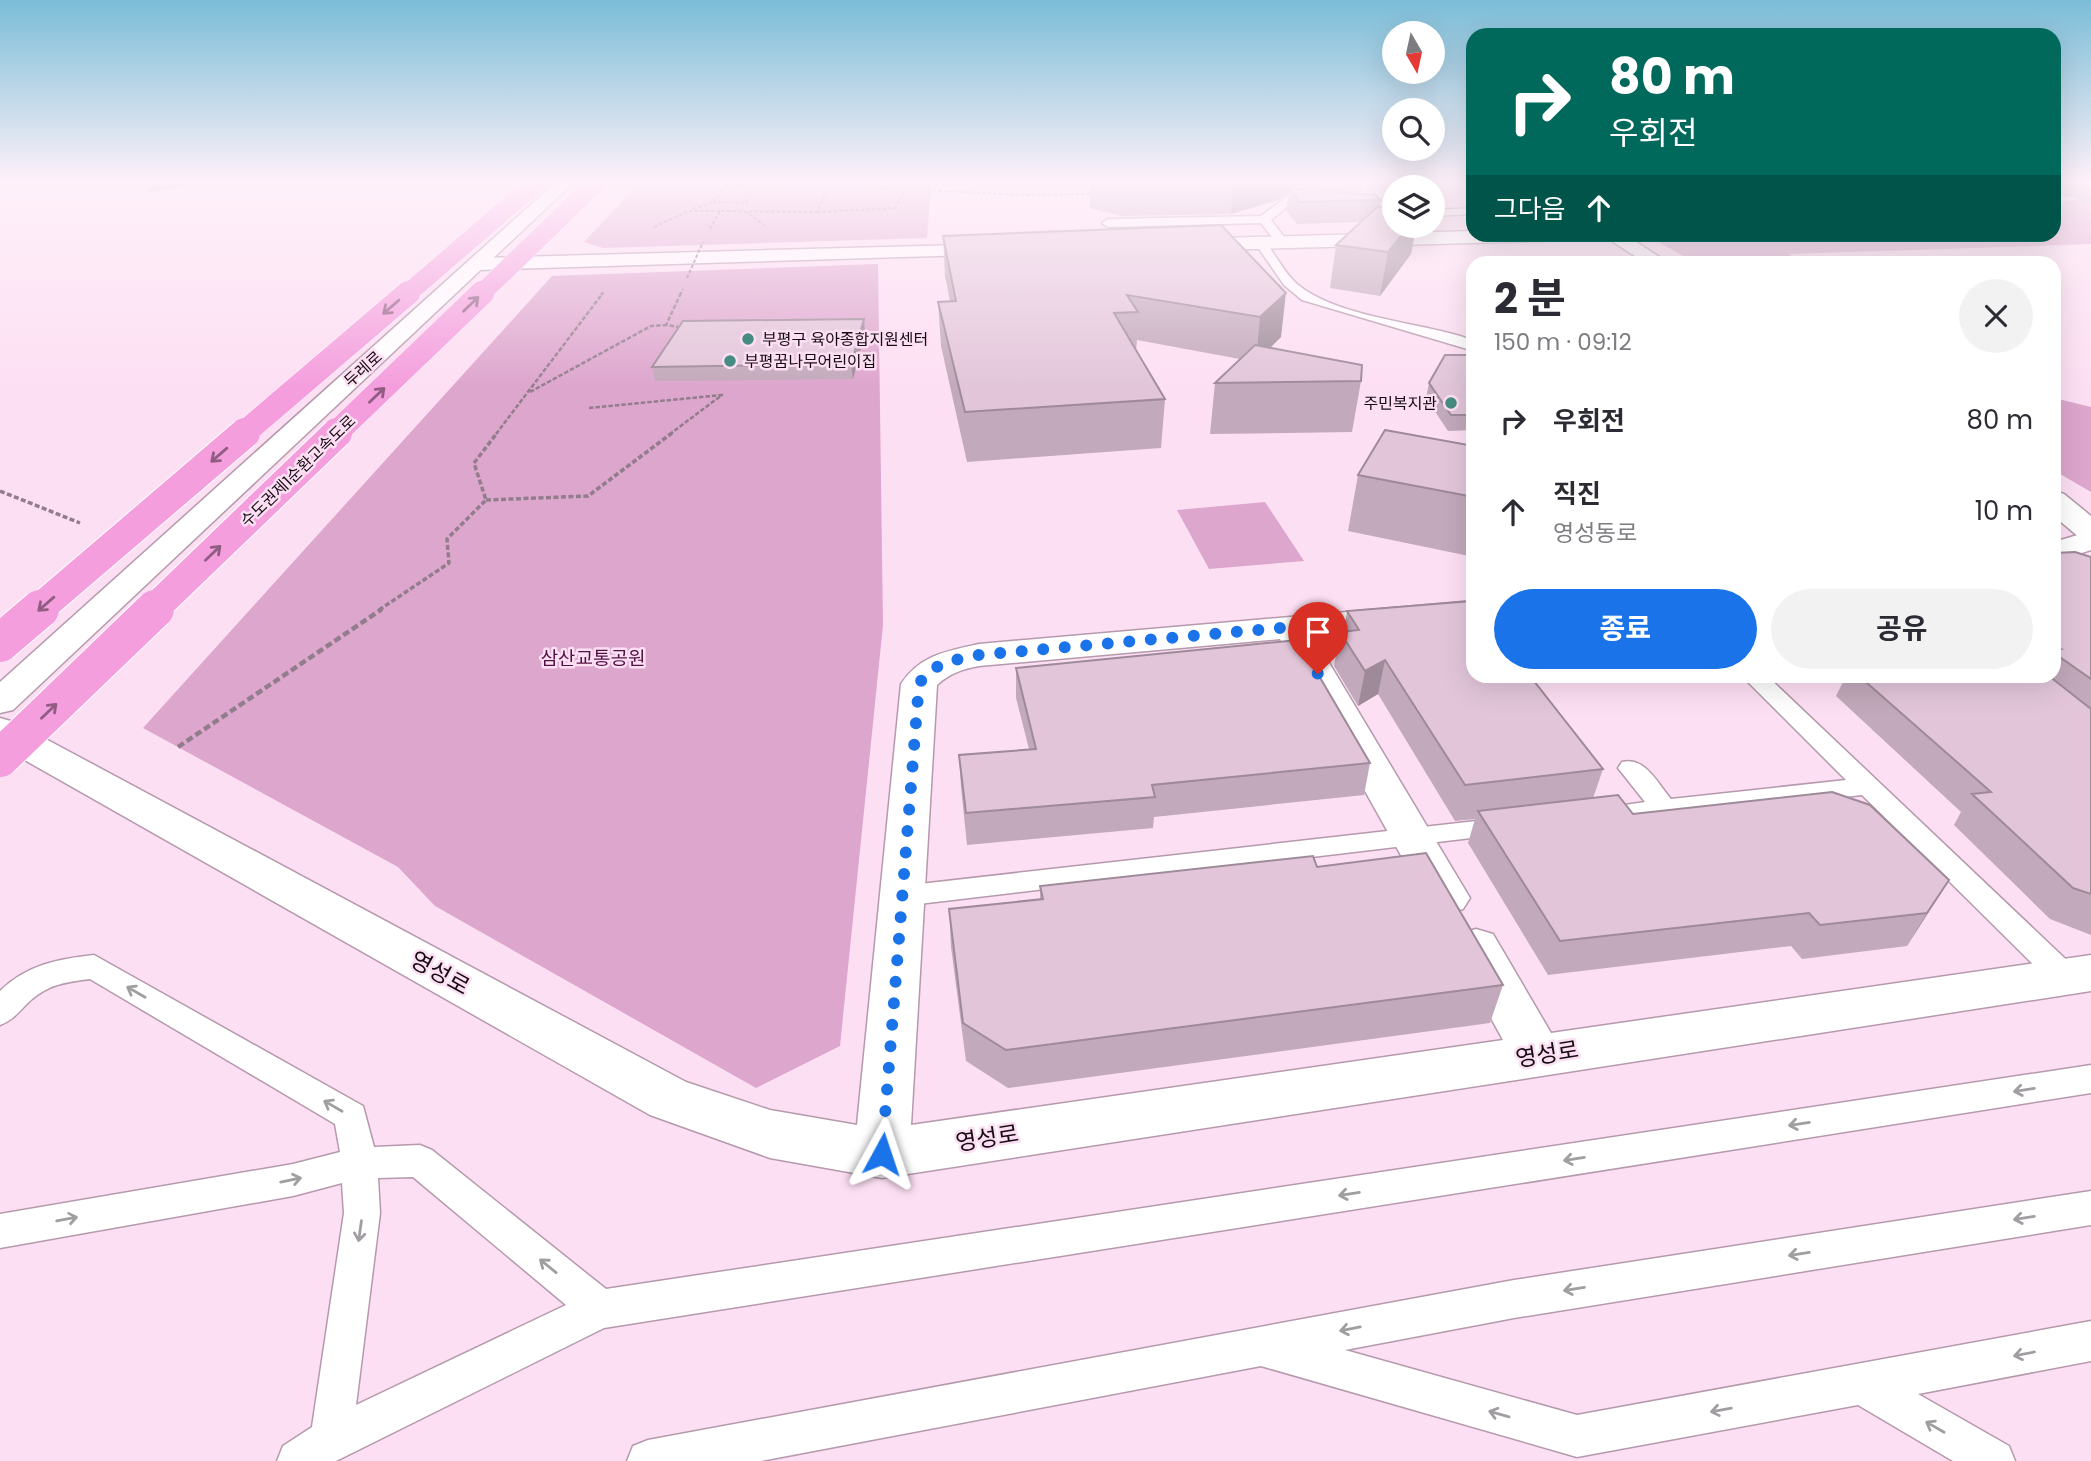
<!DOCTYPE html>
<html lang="ko">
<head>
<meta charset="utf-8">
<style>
	:root { --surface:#fff; --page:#f2f2f3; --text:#2b2b33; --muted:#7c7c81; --accent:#1a73e8 }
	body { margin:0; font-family:Poppins,"Noto Sans KR",sans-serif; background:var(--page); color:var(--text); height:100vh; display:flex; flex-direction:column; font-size:26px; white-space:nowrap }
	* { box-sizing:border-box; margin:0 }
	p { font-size:23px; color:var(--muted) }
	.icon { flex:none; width:38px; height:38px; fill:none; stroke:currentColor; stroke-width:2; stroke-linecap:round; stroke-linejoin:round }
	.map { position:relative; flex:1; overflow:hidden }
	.side { position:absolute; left:1466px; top:256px; width:595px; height:427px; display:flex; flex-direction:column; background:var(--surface); border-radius:21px; box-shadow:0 7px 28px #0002 }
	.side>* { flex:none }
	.guide { position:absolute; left:1466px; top:28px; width:595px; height:214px; border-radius:21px; box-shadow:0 7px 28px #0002; background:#00695c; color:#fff; overflow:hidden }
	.needle { width:46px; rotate:171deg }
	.fabs { position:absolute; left:1382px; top:21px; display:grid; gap:14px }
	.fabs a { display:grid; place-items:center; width:63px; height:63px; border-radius:50%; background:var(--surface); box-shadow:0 7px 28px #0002; font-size:35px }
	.pin { position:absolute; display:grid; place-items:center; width:60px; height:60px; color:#fff; margin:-72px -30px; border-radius:50% 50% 50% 0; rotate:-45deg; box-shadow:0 0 7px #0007 }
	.pin .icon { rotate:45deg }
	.me { position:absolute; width:77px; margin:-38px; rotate:5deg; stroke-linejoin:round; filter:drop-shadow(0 0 5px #0008) }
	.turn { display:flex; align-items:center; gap:24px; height:147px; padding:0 28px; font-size:32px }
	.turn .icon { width:91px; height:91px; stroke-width:2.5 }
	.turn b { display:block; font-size:49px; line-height:60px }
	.then { display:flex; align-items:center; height:66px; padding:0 28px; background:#0003; gap:14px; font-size:26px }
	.round { display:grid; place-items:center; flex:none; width:74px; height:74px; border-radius:37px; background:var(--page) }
	.summary { display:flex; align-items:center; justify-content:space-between; height:119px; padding:0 28px }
	h1 { font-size:42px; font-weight:700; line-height:52px }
	.button { display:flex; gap:14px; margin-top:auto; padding:14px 28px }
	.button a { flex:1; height:80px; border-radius:42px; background:var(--accent); color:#fff; font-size:28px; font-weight:700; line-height:80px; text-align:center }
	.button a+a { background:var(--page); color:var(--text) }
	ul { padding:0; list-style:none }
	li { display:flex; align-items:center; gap:21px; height:91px; padding:0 28px }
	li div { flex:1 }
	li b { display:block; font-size:26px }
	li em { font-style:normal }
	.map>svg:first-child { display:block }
	.green { fill:#dda6cd }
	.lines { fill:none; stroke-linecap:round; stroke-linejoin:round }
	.lane-casing { stroke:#b599ac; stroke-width:3 }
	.street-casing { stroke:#b599ac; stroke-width:3 }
	.secondary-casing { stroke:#b599ac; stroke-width:3 }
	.path-far3 { stroke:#917d8b; stroke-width:2; stroke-dasharray:3.5 2; stroke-linecap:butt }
	.path-far2 { stroke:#917d8b; stroke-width:2.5; stroke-dasharray:4.5 2; stroke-linecap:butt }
	.path-far1 { stroke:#917d8b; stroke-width:3.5; stroke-dasharray:5 2.5; stroke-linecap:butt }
	.path { stroke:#917d8b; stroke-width:4.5; stroke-dasharray:7 3.5; stroke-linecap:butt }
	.lane { fill:#fff; fill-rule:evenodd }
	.street { fill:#fff; fill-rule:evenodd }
	.secondary { fill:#fff; fill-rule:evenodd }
	.highway-bridge-far3-casing { stroke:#fff; stroke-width:20; stroke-linecap:butt }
	.highway-bridge-far2-casing { stroke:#fff; stroke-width:25; stroke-linecap:butt }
	.highway-bridge-far1-casing { stroke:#fff; stroke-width:32; stroke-linecap:butt }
	.highway-bridge-casing { stroke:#fff; stroke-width:40; stroke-linecap:butt }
	.path-bridge { stroke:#917d8b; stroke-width:2; stroke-dasharray:3.5 2; stroke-linecap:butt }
	.highway-bridge-far3 { stroke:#f49edd; stroke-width:19 }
	.highway-bridge-far2 { stroke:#f49edd; stroke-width:24 }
	.highway-bridge-far1 { stroke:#f49edd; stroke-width:30 }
	.highway-bridge { stroke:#f49edd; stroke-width:38 }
	.wall { fill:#c2a9bb }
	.shaded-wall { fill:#9e8a98 }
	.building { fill:#e2c5d9; stroke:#9e8a98; stroke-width:2 }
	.oneway { stroke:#905c82 }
	.oneway2 { stroke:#a19ea1 }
	.route { stroke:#1a73e8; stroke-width:12; stroke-dasharray:0 21.6 }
	.poi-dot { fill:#478c82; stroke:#fddff3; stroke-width:2.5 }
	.labels { text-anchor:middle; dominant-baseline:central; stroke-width:5; stroke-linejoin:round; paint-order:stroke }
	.far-poi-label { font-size:16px; fill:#150c13; stroke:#fddff3; text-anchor:start }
	.far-street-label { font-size:16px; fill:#150c13; stroke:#fddff3 }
	.park-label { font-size:19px; fill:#531246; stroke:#fddff3 }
	.near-street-label { font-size:23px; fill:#150c13; stroke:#fddff3 }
</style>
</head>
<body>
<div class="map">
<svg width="2091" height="1461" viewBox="0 0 2091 1461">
	<rect width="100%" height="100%" fill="#fddff3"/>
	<g class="green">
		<path d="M 639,183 L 931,183 L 927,238 L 603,248 L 584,242 Z"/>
		<path d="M 2091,200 L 2091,244 L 1788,254 L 1803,262 L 1694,262 L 1646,235 L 2054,234 L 2055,201 Z"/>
		<path d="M 878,264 L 883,625 L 840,1046 L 756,1088 L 435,906 L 398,867 L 143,728 L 552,276 Z"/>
		<path d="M 2054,398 L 2091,407 L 2091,492 L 2055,471 Z"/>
		<path d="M 1265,502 L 1304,561 L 1209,569 L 1177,510 Z"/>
	</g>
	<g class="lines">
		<g class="lane-casing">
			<g id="lane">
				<path d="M 1305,183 L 1316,183 L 1271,220 L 1288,242 L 1282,246 L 1278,245 L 1261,223 L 1108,227 L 1102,223 L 1108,219 L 1261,216 Z"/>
				<path d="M 1474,208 L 1474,214 L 1433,216 L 1433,210 Z"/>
				<path d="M 1257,240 L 1265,240 C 1275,255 1284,272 1297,284 C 1335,316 1413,322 1460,336 L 1474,341 L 1474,351 L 1302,300 L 1284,285 L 1255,243 Z"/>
				<path d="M 1742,676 L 1767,676 L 2076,969 L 2080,977 L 2076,985 L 2065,989 L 2054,985 L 1862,795 L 1599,825 L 1590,822 L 1586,816 L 1590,810 L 1645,802 L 1618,768 L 1622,762 C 1645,756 1658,784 1671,799 L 1846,780 Z"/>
				<path d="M 1503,818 L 1513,821 L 1516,827 L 1513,833 L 902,906 L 892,903 L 888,896 L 892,889 L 902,886 Z"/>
				<path d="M 94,955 L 363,1106 L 374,1147 L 420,1145 L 432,1150 L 606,1289 L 2091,1065 L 2091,1093 L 604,1328 L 336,1461 L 277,1461 L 283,1446 L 312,1427 L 344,1213 L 342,1183 L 293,1196 L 0,1248 L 0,1214 L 293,1164 L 340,1152 L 335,1124 L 90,979 C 67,982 49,984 31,1000 C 20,1010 14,1020 0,1025 L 0,991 C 27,965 57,959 94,955 ZM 413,1177 L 566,1305 L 356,1405 L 380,1213 L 378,1178 Z"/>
				<path d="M 2091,1191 L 2091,1225 L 1514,1318 L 1345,1350 L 1577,1415 L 2091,1321 L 2091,1361 L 1918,1394 L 2009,1446 L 2015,1461 L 1953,1461 L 1858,1405 L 1577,1457 L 1261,1366 L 761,1461 L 627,1461 L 633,1446 L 648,1440 L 1514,1280 Z"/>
			</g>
		</g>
		<g class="street-casing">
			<g id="street">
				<path d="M 1474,231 L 1474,234 L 1584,234 L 1575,240 L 1185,251 L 1175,245 L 1185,239 Z"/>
				<path d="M 996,244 L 1006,250 L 1003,254 L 479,270 L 469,264 L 479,258 Z"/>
				<path d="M 2091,531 L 2091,550 L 2054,562 L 2054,542 Z"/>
				<path d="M 1474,601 L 1474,621 L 1313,636 L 1470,898 L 1463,909 L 1447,914 L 1431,909 L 1280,639 L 979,666 C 963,669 950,673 937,685 L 911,1125 L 1503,1040 L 1452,947 L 1459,934 L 1476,929 L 1493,934 L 1551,1033 L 2091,955 L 2091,991 L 882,1178 L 770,1158 L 650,1115 L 0,746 L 0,718 L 14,722 L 686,1082 L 770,1110 L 857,1125 L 901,684 C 920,655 947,651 979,644 Z"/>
			</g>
		</g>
		<g class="secondary-casing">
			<g id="secondary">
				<path d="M 555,183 L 573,183 L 13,710 L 0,713 L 0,682 Z"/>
				<path d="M 1601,234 L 1624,234 L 1667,262 L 1644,262 Z"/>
				<path d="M 2054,491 L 2064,494 L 2091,516 L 2091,540 L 2080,538 L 2054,516 Z"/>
			</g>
		</g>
		<g class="path-far3">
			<path d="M 725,186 L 778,188"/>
			<path d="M 878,188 L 1025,195 L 1094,194"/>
			<path d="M 713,202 L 746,203 L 755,183"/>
			<path d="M 693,209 L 713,202 L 728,183"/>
			<path d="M 745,211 L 764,225"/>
			<path d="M 817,212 L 895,208 L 909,183"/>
			<path d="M 654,227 L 689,211 L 720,211"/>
			<path d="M 710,229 L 720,211 L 817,212 L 826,192"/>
			<path d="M 601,295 L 604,291"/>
			<path d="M 680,295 L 683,289"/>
		</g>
		<g class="path-far2">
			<path d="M 681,293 L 666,325 L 684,328"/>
			<path d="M 530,392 L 651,326 L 666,325"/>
			<path d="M 589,408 L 722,395 L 670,434"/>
			<path d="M 496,434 L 603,293"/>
		</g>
		<g class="path-far1">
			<path d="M 0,491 L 80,523"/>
			<path d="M 486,500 L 588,496 L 672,433"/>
			<path d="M 379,610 L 449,563 L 447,539 L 486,500 L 474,463 L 497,433"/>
		</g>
		<path class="path" d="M 178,747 L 382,609"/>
		<use href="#lane" class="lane"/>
		<use href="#street" class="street"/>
		<use href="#secondary" class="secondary"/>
		<g class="highway-bridge-far3-casing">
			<g id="highway-bridge-far3">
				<path d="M 406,295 L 536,183"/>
				<path d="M 480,295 L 596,183"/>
			</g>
		</g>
		<g class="highway-bridge-far2-casing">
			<g id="highway-bridge-far2">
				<path d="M 243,434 L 408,293"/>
				<path d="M 335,434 L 482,293"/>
			</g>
		</g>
		<g class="highway-bridge-far1-casing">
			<g id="highway-bridge-far1">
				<path d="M 38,610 L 245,433"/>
				<path d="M 153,610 L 337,433"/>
			</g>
		</g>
		<g class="highway-bridge-casing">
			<g id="highway-bridge">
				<path d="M 0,643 L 40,609"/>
				<path d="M 0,758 L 155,609"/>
			</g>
		</g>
		<path class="path-bridge" d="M 687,278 L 703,242"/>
		<use href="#highway-bridge-far3" class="highway-bridge-far3"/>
		<use href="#highway-bridge-far2" class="highway-bridge-far2"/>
		<use href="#highway-bridge-far1" class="highway-bridge-far1"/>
		<use href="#highway-bridge" class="highway-bridge"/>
	</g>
	<g class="wall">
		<path d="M 131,183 L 210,183 L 149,192 Z"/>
		<path d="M 1090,183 L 1302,183 L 1294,188 L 1303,189 L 1303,183 L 1363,183 L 1361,194 L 1381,200 L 1380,207 L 1395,226 L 1416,226 L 1411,254 L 1380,296 L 1330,288 L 1336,245 L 1361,222 L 1297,224 L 1286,211 L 1289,192 L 1278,200 L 1231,214 L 1121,216 L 1090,208 Z"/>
		<path d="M 2054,183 L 2091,183 L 2091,204 L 2068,196 L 2054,196 Z"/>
		<path d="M 1221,225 L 1281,337 L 1269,348 L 1361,381 L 1352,432 L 1210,434 L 1215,383 L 1240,359 L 1137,340 L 1136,351 L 1165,399 L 1161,448 L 967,462 L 941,346 L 938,302 L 950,301 L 945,276 L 943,236 Z"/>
		<path d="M 864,319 L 865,332 L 853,379 L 655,381 L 652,367 Z"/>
		<path d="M 1474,356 L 1474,430 L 1448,431 L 1426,398 L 1429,383 Z"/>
		<path d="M 1474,446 L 1474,557 L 1348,531 L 1358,475 Z"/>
		<path d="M 2054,553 L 2091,557 L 2091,935 L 2050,919 L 1954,825 L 1961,812 L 1836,696 L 1846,676 L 2054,676 Z"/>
		<path d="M 1347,611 L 1603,769 L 1593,798 L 1633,814 L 1949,880 L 1907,946 L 1802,959 L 1791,946 L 1548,975 L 1468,843 L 1475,819 L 1455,821 L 1378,694 L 1358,706 L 1334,666 L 1340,632 L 1344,632 Z"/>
		<path d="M 1016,668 L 1370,763 L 1364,795 L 1154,817 L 1153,828 L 967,845 L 961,787 L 959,755 L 1029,749 L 1016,698 Z"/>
		<path d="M 1317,867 L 1503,985 L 1490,1023 L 1008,1088 L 966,1061 L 951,947 L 949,909 L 1040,900 L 1040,886 Z"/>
	</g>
	<g class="shaded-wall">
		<path d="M 145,183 L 210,183 L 149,192 Z"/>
		<path d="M 1233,183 L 1302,183 L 1290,191 L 1289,189 L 1289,192 L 1278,200 L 1231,214 Z"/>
		<path d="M 1409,226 L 1416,226 L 1411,254 L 1380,296 L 1388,252 Z"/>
		<path d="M 1286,293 L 1281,337 L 1256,362 L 1260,317 Z"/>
		<path d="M 864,319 L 865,332 L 853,379 L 851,364 Z"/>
		<path d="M 1385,660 L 1378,694 L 1358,706 L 1365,671 Z"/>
		<path d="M 1949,880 L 1907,946 L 1927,913 Z"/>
	</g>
	<g class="building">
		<path d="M 1290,188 L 1376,195 L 1381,200 L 1300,202 L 1289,189 Z"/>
		<path d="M 1377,207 L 1395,207 L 1395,226 L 1409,226 L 1388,252 L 1336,245 Z"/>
		<path d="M 1221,225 L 1286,293 L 1260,317 L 1127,295 L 1138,312 L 1114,313 L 1165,399 L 965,412 L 938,302 L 956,301 L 943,236 Z"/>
		<path d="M 864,319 L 851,364 L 652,367 L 683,321 Z"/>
		<path d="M 1255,345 L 1362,365 L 1361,381 L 1215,383 Z"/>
		<path d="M 1445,355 L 1472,355 L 1474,356 L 1474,415 L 1451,415 L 1429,383 Z"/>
		<path d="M 1385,430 L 1474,446 L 1474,497 L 1358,475 Z"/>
		<path d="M 2075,552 L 2091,557 L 2091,679 L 2054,653 L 2054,650 L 2061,649 L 2054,645 L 2054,553 Z"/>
		<path d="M 1472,601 L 1474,603 L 1474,676 L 1530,676 L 1603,769 L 1465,785 L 1385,660 L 1365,671 L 1340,632 L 1359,630 L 1347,611 Z"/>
		<path d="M 1298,640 L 1370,763 L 1152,785 L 1155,797 L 966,813 L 959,755 L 1036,749 L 1016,668 Z"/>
		<path d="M 1859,676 L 2049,676 L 2091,709 L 2091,894 L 2073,888 L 1972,794 L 1991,792 Z"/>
		<path d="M 1832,792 L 1870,805 L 1949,880 L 1927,913 L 1820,925 L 1809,913 L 1560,941 L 1478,811 L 1618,795 L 1633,814 Z"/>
		<path d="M 1426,853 L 1503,985 L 1006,1050 L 963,1023 L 949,909 L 1043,899 L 1040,886 L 1313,856 L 1317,867 Z"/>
	</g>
	<defs><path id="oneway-shaft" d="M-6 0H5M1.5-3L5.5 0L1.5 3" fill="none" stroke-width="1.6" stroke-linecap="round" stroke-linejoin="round" transform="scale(1.75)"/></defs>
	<g class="oneway">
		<use href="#oneway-shaft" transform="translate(471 304) rotate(-44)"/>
		<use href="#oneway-shaft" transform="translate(391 307) rotate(139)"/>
		<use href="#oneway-shaft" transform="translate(377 395) rotate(-44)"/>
		<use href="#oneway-shaft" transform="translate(219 455) rotate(139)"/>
		<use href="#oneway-shaft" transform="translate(213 553) rotate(-44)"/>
		<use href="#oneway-shaft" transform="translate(46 604) rotate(139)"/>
		<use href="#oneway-shaft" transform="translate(49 711) rotate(-44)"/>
	</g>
	<g class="oneway2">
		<use href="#oneway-shaft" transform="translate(136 992) rotate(-150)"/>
		<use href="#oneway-shaft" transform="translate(2024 1090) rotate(171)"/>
		<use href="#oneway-shaft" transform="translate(333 1106) rotate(-150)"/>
		<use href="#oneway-shaft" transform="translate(1799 1124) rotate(171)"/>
		<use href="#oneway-shaft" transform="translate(1574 1159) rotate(171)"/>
		<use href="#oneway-shaft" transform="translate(291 1180) rotate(-12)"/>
		<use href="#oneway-shaft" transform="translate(1349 1194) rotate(171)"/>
		<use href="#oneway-shaft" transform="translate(2024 1218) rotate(171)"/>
		<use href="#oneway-shaft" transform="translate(67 1219) rotate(-10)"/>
		<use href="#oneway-shaft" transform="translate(360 1231) rotate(98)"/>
		<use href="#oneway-shaft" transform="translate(1799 1254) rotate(171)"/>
		<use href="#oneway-shaft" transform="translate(548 1266) rotate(-141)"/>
		<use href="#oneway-shaft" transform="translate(1574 1289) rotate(171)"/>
		<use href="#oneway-shaft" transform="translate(1350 1329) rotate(169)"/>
		<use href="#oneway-shaft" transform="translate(2024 1354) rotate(169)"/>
		<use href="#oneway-shaft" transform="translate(1721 1410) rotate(170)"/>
		<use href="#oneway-shaft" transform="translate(1499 1414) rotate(-164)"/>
		<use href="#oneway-shaft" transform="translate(1935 1427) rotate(-150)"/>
	</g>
	<linearGradient id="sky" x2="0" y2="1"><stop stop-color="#7bbdd7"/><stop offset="0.47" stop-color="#fef1fa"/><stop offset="1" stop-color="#fef1fa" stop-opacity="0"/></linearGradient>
	<rect width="2091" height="387" fill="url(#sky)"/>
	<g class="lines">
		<path class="route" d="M 882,1154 L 919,684 C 933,662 955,660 979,655 L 1291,627 L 1318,674"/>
	</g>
	<g class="poi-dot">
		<circle cx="748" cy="339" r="7"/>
		<circle cx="730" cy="361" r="7"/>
		<circle cx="1451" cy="403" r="7"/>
	</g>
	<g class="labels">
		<g class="far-poi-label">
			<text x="762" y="339">부평구 육아종합지원센터</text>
			<text x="744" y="361">부평꿈나무어린이집</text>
			<text x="1437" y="403" text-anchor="end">주민복지관</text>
		</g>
		<g class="far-street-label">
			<text transform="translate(363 369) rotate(-42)">두레로</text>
			<text transform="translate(298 471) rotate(-44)">수도권제1순환고속도로</text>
		</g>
		<g class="park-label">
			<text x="593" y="658">삼산교통공원</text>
		</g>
		<g class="near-street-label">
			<text transform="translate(440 973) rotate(29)">영성로</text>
			<text transform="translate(1547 1054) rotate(-9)">영성로</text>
			<text transform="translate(987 1138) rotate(-9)">영성로</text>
		</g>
	</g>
</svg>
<div class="fabs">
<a><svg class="needle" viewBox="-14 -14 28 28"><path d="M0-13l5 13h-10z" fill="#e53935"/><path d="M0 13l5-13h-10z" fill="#7c7c81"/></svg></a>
<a><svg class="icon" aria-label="search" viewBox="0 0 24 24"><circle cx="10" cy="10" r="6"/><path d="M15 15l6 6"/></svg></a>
<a><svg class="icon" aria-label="layers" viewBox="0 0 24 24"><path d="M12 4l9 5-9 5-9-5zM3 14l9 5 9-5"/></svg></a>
</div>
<div class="pin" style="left:1318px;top:674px;background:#d93025"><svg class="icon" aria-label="arrive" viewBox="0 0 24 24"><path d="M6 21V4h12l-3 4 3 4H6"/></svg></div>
<svg class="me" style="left:882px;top:1154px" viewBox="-20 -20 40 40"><path d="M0-17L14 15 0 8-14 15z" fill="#1a73e8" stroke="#fff" stroke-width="4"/></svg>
<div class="guide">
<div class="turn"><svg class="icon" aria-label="right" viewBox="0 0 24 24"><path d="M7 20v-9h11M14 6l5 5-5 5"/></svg><div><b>80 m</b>우회전</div></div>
<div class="then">그다음<svg class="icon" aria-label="ahead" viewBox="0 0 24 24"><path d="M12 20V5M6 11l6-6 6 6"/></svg></div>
</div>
<section class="side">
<div class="summary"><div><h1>2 분</h1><p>150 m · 09:12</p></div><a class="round"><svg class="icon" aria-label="close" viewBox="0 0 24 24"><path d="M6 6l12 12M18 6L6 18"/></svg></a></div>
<ul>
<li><svg class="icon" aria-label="right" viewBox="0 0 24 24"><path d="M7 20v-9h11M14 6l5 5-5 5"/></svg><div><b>우회전</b></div><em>80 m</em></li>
<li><svg class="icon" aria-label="ahead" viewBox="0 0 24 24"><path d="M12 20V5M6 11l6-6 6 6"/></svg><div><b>직진</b><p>영성동로</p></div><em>10 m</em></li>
</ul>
<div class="button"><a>종료</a><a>공유</a></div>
</section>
</div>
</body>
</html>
